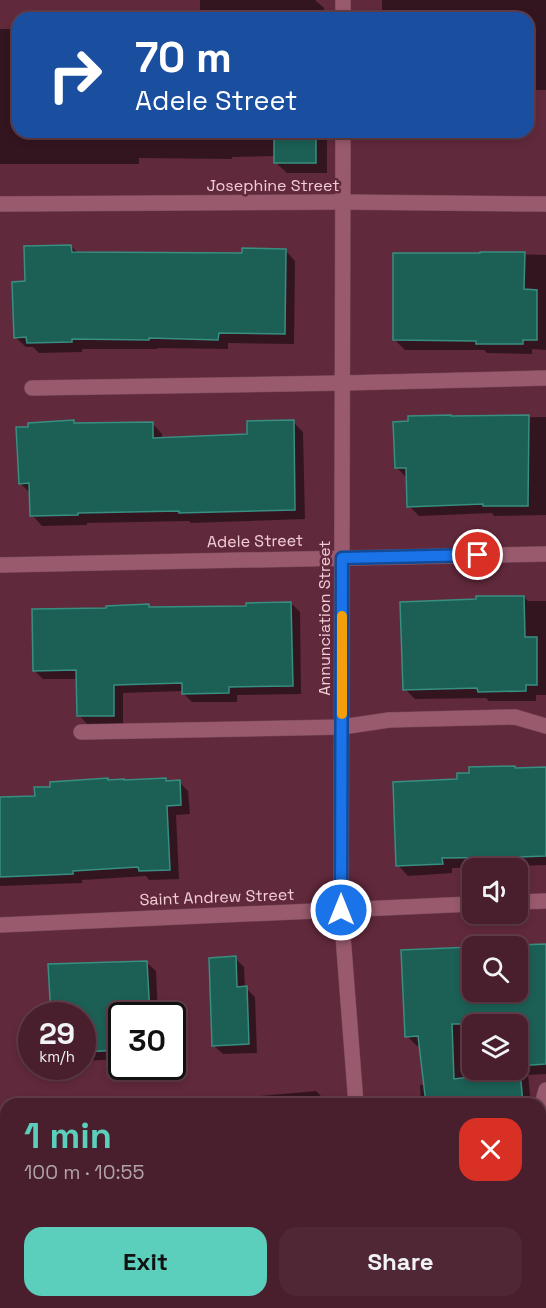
<!DOCTYPE html>
<html lang="en">
<head>
<meta charset="utf-8">
<style>
	:root { --surface:#491f2d; --page:#502735; --text:#f1f3f6; --muted:#b1a2aa; --line:#613d49; --accent:#5bcebc }
	body { margin:0; font-family:"Space Grotesk",sans-serif; background:var(--page); color:var(--text); height:100vh; display:flex; flex-direction:column; font-size:22px; white-space:nowrap }
	* { box-sizing:border-box; margin:0 }
	p { font-size:20px; color:var(--muted) }
	.icon { flex:none; width:33px; height:33px; fill:none; stroke:currentColor; stroke-width:2; stroke-linecap:round; stroke-linejoin:round }
	.map { position:relative; flex:1; overflow:hidden }
	.side { position:absolute; left:0px; top:1098px; width:546px; height:210px; display:flex; flex-direction:column; background:var(--surface); border-radius:18px 18px 0 0; box-shadow:0 3px 9px #0003,0 0 0 2px var(--line) }
	.side>* { flex:none }
	.top-card { position:absolute; left:12px; top:12px; width:522px; height:126px; border-radius:18px; box-shadow:0 3px 9px #0003,0 0 0 2px var(--line); background:#1a4fa0; color:#fff; overflow:hidden }
	.fabs { position:absolute; left:462px; top:858px; display:grid; gap:12px }
	.fabs a { display:grid; place-items:center; width:66px; height:66px; border-radius:12px; background:var(--surface); box-shadow:0 3px 9px #0003,0 0 0 2px var(--line); font-size:30px }
	.speed { position:absolute; left:18px; top:1002px; display:flex; gap:12px; font-size:30px; font-weight:700; text-align:center }
	.speed>* { display:grid; place-content:center; width:78px; height:78px; border-radius:50%; background:var(--surface); box-shadow:0 3px 9px #0003,0 0 0 2px var(--line); line-height:1 }
	.speed small { font-size:15px; font-weight:400 }
	.speed .limit { border:3px solid #111; border-radius:9px; background:#fff; color:#111 }
	.pin { position:absolute; display:grid; place-items:center; width:51px; height:51px; color:#fff; margin:-26px; border:3px solid #fff; border-radius:50%; box-shadow:0 2px 6px #0007 }
	.me { position:absolute; width:66px; margin:-33px; rotate:0deg; stroke-linejoin:round; filter:drop-shadow(0 0 4px #0008) }
	.turn { display:flex; align-items:center; gap:21px; height:126px; padding:0 24px; font-size:27px }
	.turn .icon { width:78px; height:78px; stroke-width:2.5 }
	.turn b { display:block; font-size:42px; line-height:51px }
	.round { display:grid; place-items:center; flex:none; width:63px; height:63px; border-radius:18px; background:var(--page) }
	.summary { display:flex; align-items:center; justify-content:space-between; height:102px; padding:0 24px }
	h1 { font-size:36px; font-weight:700; line-height:45px; color:var(--accent) }
	.button { display:flex; gap:12px; margin-top:auto; padding:12px 24px }
	.button a { flex:1; height:69px; border-radius:18px; background:var(--accent); color:#111; font-size:24px; font-weight:700; line-height:69px; text-align:center }
	.button a+a { background:var(--page); color:var(--text) }
	.map>svg:first-child { display:block }
	.shadow { fill:#0007; fill-rule:evenodd }
	.building { fill:#1c5f55; stroke:#388e80; stroke-width:1.5 }
	.lines { fill:none; stroke-linecap:round; stroke-linejoin:round }
	.service-casing { stroke:#784859; stroke-width:16 }
	.minor-casing { stroke:#784859; stroke-width:16 }
	.service { stroke:#985a6c; stroke-width:15 }
	.minor { stroke:#985a6c; stroke-width:15 }
	.route-casing { stroke:#114b97; stroke-width:15 }
	.route { stroke:#1a73e8; stroke-width:10 }
	.slow { stroke:#f59e0b; stroke-width:10 }
	.labels { text-anchor:middle; dominant-baseline:central; stroke-width:5; stroke-linejoin:round; paint-order:stroke }
	.street-label { font-size:16px; fill:#f3ced7; stroke:#61293c }
</style>
</head>
<body>
<div class="map">
<svg width="546" height="1308" viewBox="0 0 546 1308">
	<rect width="100%" height="100%" fill="#61293c"/>
	<g class="shadow">
		<path d="M 200,0 L 315,0 L 324,8 L 324,18 L 200,18 Z"/>
		<path d="M 382,0 L 546,0 L 546,90 L 528,90 L 528,18 L 388,18 L 382,11 Z"/>
		<path d="M 0,29 L 18,29 L 18,132 L 327,132 L 327,173 L 287,173 L 275,162 L 275,156 L 232,157 L 232,159 L 139,158 L 139,164 L 0,164 Z"/>
		<path d="M 71,246 L 78,253 L 243,255 L 285,250 L 295,261 L 294,344 L 228,343 L 228,349 L 158,348 L 158,349 L 82,349 L 82,352 L 39,353 L 33,347 L 26,347 L 15,337 L 26,282 Z"/>
		<path d="M 481,253 L 546,255 L 546,350 L 532,349 L 532,354 L 487,353 L 484,350 L 405,350 L 395,340 Z"/>
		<path d="M 546,417 L 546,515 L 494,516 L 492,513 L 419,516 L 409,506 L 406,477 L 396,467 L 410,422 L 410,418 Z"/>
		<path d="M 73,421 L 77,425 L 152,423 L 162,434 L 162,439 L 249,436 L 293,422 L 303,432 L 305,519 L 191,523 L 189,521 L 87,523 L 87,525 L 42,526 L 32,515 L 31,494 L 20,483 Z"/>
		<path d="M 524,597 L 528,601 L 546,601 L 546,695 L 536,695 L 536,701 L 489,701 L 486,698 L 415,699 L 405,689 Z"/>
		<path d="M 291,603 L 300,612 L 301,694 L 237,695 L 237,702 L 192,702 L 183,693 L 183,691 L 123,693 L 123,724 L 87,724 L 79,715 L 78,679 L 43,679 L 34,670 L 107,609 L 149,606 L 151,608 L 248,607 Z"/>
		<path d="M 515,768 L 516,769 L 546,768 L 546,865 L 452,868 L 452,873 L 408,876 L 398,865 L 459,780 Z"/>
		<path d="M 108,779 L 109,781 L 165,780 L 168,782 L 179,782 L 188,791 L 190,814 L 176,815 L 179,879 L 149,880 L 146,876 L 82,880 L 82,883 L 0,886 L 0,799 L 36,798 L 51,788 Z"/>
		<path d="M 546,945 L 546,1074 L 528,1075 L 531,1104 L 421,1104 L 420,1085 L 425,1085 L 420,1045 L 417,1046 L 407,1036 L 403,951 L 472,948 L 472,992 L 518,992 L 518,946 L 515,946 ZM 472,1024 L 518,1024 L 518,1070 L 472,1070 Z"/>
		<path d="M 235,958 L 244,967 L 245,988 L 246,988 L 255,997 L 257,1053 L 223,1054 L 213,1045 Z"/>
		<path d="M 146,962 L 156,971 L 158,1016 L 122,1016 L 122,1059 L 82,1061 L 82,1016 Z"/>
		<path d="M 316,1091 L 325,1100 L 325,1104 L 217,1104 L 216,1100 Z"/>
		<path d="M 6,1122 L 6,1302 L 43,1302 L 43,1308 L 0,1308 L 0,1123 Z"/>
		<path d="M 540,1208 L 546,1271 L 546,1308 L 441,1308 L 441,1302 L 540,1302 Z"/>
	</g>
	<g class="building">
		<rect x="274" y="132" width="42" height="31"/>
		<path d="M 71,245 L 72,252 L 242,253 L 242,248 L 286,249 L 285,334 L 219,333 L 218,340 L 149,338 L 149,340 L 72,339 L 72,342 L 27,343 L 26,337 L 14,338 L 12,282 L 25,281 L 24,246 Z"/>
		<path d="M 480,252 L 525,252 L 524,289 L 537,290 L 537,340 L 523,340 L 523,344 L 476,344 L 476,341 L 393,340 L 393,253 L 480,253 Z"/>
		<path d="M 451,415 L 451,416 L 529,415 L 528,506 L 483,506 L 483,504 L 407,507 L 406,468 L 395,468 L 393,422 L 408,421 L 408,416 Z"/>
		<path d="M 74,420 L 74,423 L 153,422 L 153,438 L 247,434 L 247,421 L 294,420 L 295,510 L 179,513 L 179,511 L 78,513 L 78,515 L 30,516 L 29,483 L 19,484 L 16,427 L 28,427 L 28,423 Z"/>
		<path d="M 476,596 L 524,596 L 525,637 L 537,637 L 537,685 L 526,685 L 526,691 L 478,692 L 477,688 L 403,690 L 400,602 L 476,599 Z"/>
		<path d="M 291,602 L 293,686 L 229,687 L 229,693 L 182,694 L 182,683 L 114,685 L 114,716 L 77,716 L 76,670 L 33,671 L 32,609 L 106,608 L 106,606 L 149,604 L 149,607 L 246,606 L 246,603 Z"/>
		<path d="M 515,766 L 515,768 L 546,767 L 546,856 L 520,857 L 442,858 L 443,864 L 396,866 L 393,782 L 457,779 L 457,773 L 469,773 L 469,767 Z"/>
		<path d="M 108,778 L 108,780 L 124,779 L 124,780 L 166,778 L 166,781 L 180,780 L 181,805 L 167,806 L 170,870 L 139,871 L 138,867 L 73,871 L 73,874 L 0,877 L 0,797 L 35,796 L 34,787 L 50,787 L 50,782 Z"/>
		<path d="M 546,944 L 546,1064 L 518,1066 L 518,1024 L 452,1024 L 454,1079 L 520,1071 L 523,1104 L 426,1104 L 418,1036 L 405,1037 L 401,950 L 472,947 L 472,992 L 518,992 L 518,946 L 479,946 Z"/>
		<path d="M 236,956 L 237,987 L 247,986 L 249,1044 L 212,1046 L 209,958 Z"/>
		<path d="M 147,961 L 150,1016 L 122,1016 L 122,1050 L 82,1052 L 82,1016 L 51,1016 L 48,964 Z"/>
	</g>
	<g class="lines">
		<g class="service-casing">
			<g id="service">
				<path d="M 32,388 L 342,383 L 546,378"/>
				<path d="M 81,732 L 342,727 L 389,720 L 515,717 L 546,726"/>
				<path d="M 546,1090 L 541,1108 L 546,1175"/>
			</g>
		</g>
		<g class="minor-casing">
			<g id="minor">
				<path d="M 343,18 L 343,0"/>
				<path d="M 343,132 L 341,910 L 356,1104"/>
				<path d="M 0,204 L 343,202 L 546,204"/>
				<path d="M 0,565 L 546,554"/>
				<path d="M 518,902 L 546,901"/>
				<path d="M 0,925 L 472,904"/>
				<path d="M 372,1302 L 373,1308"/>
			</g>
		</g>
		<use href="#service" class="service"/>
		<use href="#minor" class="minor"/>
	</g>
	<g class="lines">
		<g class="route-casing">
			<path id="route" d="M 341,910 L 342,558 L 478,555"/>
		</g>
		<use href="#route" class="route"/>
		<path class="slow" d="M 342,714 L 342,616"/>
	</g>
	<g class="labels">
		<g class="street-label">
			<text x="273" y="185">Josephine Street</text>
			<text transform="translate(255 541) rotate(-1)">Adele Street</text>
			<text transform="translate(324 618) rotate(-90)">Annunciation Street</text>
			<text transform="translate(217 897) rotate(-2)">Saint Andrew Street</text>
		</g>
	</g>
</svg>
<div class="fabs">
<a><svg class="icon" aria-label="sound" viewBox="0 0 24 24"><path d="M4 9h4l5-4v14l-5-4H4zM17 9q2 3 0 6"/></svg></a>
<a><svg class="icon" aria-label="search" viewBox="0 0 24 24"><circle cx="10" cy="10" r="6"/><path d="M15 15l6 6"/></svg></a>
<a><svg class="icon" aria-label="layers" viewBox="0 0 24 24"><path d="M12 4l9 5-9 5-9-5zM3 14l9 5 9-5"/></svg></a>
</div>
<div class="speed"><div>29<small>km/h</small></div><div class="limit">30</div></div>
<div class="pin" style="left:478px;top:555px;background:#d93025"><svg class="icon" aria-label="arrive" viewBox="0 0 24 24"><path d="M6 21V4h12l-3 4 3 4H6"/></svg></div>
<svg class="me" style="left:341px;top:910px" viewBox="-20 -20 40 40"><circle r="17" fill="#1a73e8" stroke="#fff" stroke-width="3"/><path d="M0-11L8 9 0 5-8 9z" fill="#fff"/></svg>
<div class="top-card">
<div class="turn"><svg class="icon" aria-label="right" viewBox="0 0 24 24"><path d="M7 20v-9h11M14 6l5 5-5 5"/></svg><div><b>70 m</b>Adele Street</div></div>
</div>
<section class="side">
<div class="summary"><div><h1>1 min</h1><p>100 m · 10:55</p></div><a class="round" style="background:#d93025;color:#fff"><svg class="icon" aria-label="close" viewBox="0 0 24 24"><path d="M6 6l12 12M18 6L6 18"/></svg></a></div>
<div class="button"><a>Exit</a><a>Share</a></div>
</section>
</div>
</body>
</html>
